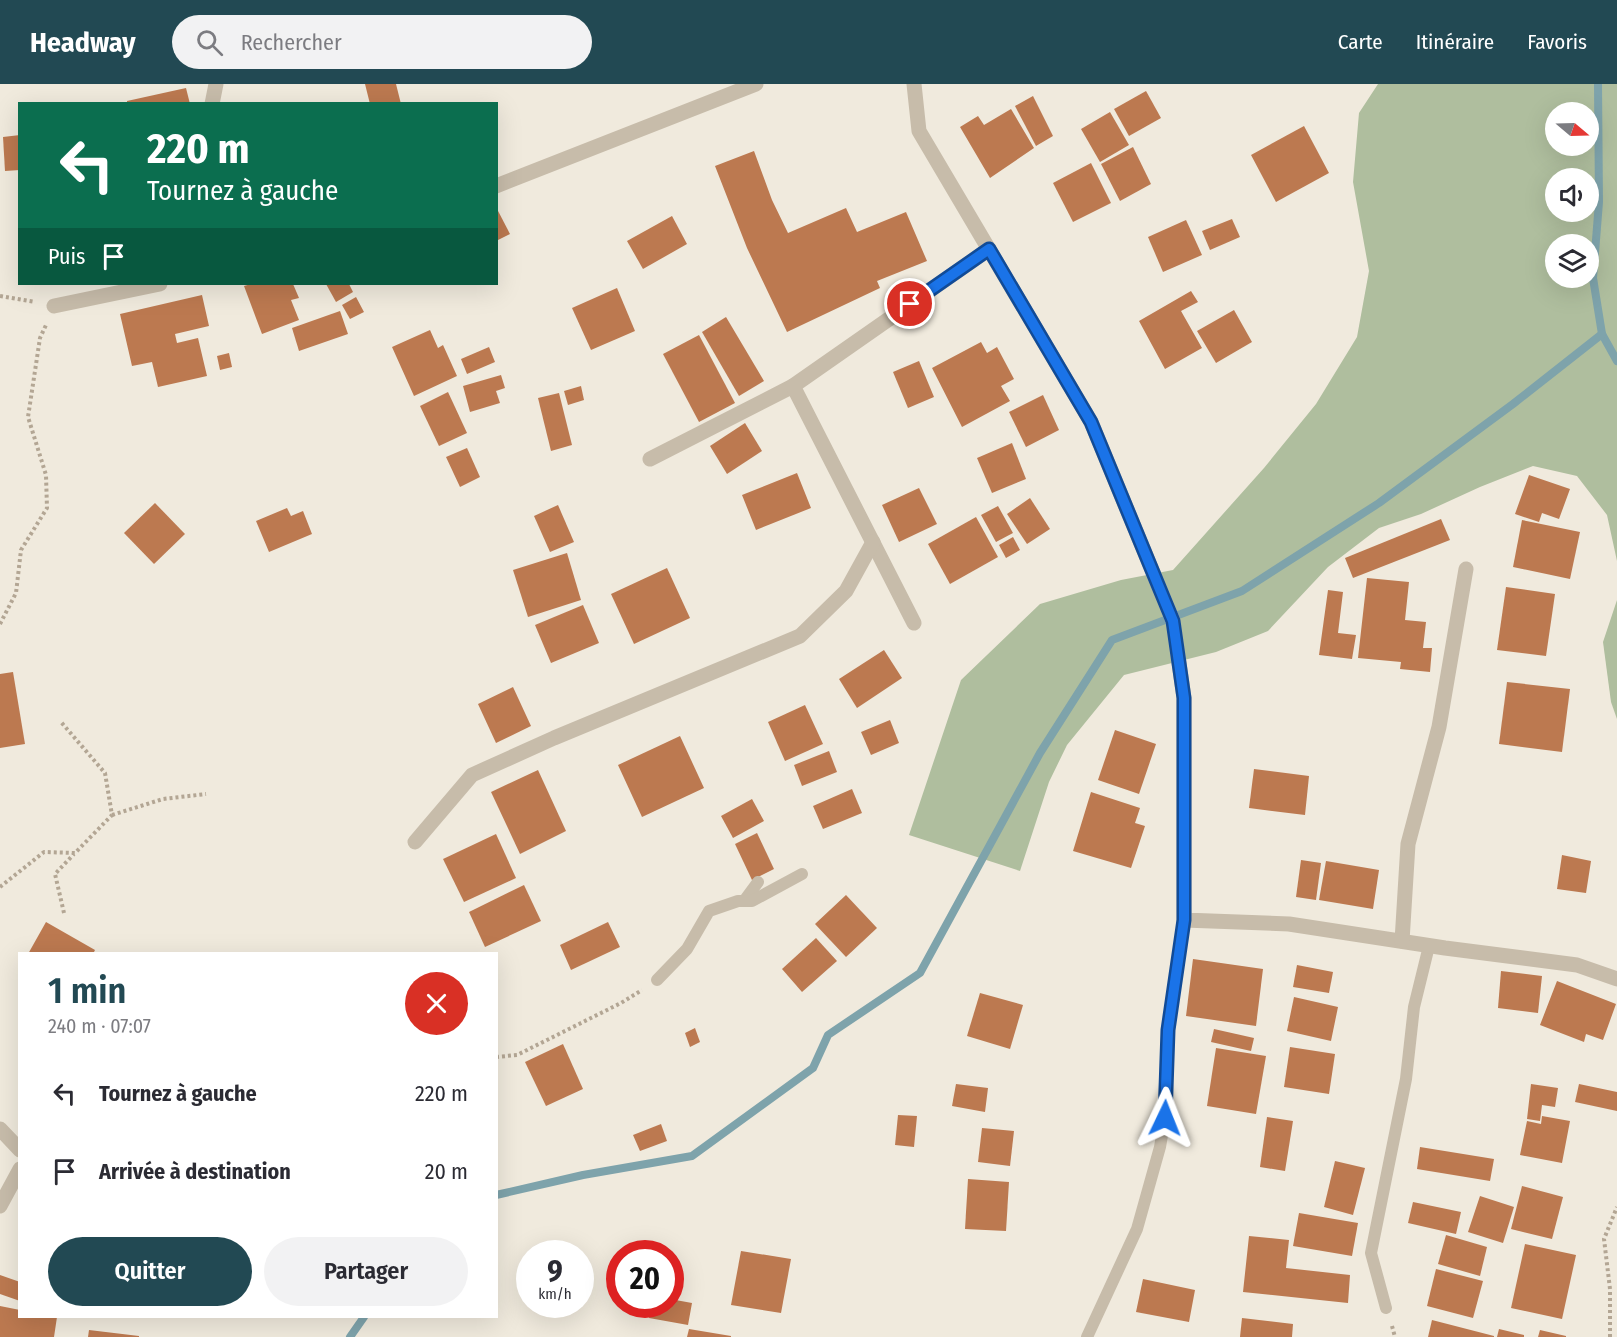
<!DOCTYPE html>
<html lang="fr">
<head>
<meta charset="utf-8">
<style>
	:root { --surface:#fff; --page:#f2f2f3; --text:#2b2b33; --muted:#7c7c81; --accent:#224953 }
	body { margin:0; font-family:"Fira Sans Condensed",sans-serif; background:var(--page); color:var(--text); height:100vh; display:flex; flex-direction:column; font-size:22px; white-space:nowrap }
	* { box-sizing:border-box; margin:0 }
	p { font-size:20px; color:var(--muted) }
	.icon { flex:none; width:33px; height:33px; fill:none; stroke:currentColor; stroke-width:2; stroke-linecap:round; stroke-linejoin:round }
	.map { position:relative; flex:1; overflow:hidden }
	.panel { position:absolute; left:18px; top:868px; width:480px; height:366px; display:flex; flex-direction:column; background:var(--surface); border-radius:0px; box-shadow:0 6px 24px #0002 }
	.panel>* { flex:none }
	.guide { position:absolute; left:18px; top:18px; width:480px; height:183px; border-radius:0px; box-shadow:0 6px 24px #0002; background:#0b6e4f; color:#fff; overflow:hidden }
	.needle { width:39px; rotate:109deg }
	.controls { position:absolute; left:1545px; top:18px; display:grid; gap:12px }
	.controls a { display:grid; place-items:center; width:54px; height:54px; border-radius:50%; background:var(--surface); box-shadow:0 6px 24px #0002; font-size:30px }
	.speed { position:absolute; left:516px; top:1156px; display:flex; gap:12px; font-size:30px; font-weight:700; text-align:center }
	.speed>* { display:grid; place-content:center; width:78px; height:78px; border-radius:50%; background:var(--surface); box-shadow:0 6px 24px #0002; line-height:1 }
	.speed small { font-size:15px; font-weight:400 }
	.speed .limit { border:9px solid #d22; background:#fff; color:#111 }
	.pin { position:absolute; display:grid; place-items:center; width:51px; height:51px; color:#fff; margin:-26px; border:3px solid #fff; border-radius:50%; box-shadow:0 2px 6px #0007 }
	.me { position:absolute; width:66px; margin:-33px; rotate:2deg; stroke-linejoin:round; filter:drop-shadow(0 0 4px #0008) }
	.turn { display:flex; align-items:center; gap:21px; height:126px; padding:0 30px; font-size:27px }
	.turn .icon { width:78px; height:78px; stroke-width:2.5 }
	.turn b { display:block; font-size:42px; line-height:51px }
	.then { display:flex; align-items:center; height:57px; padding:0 30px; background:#0003; gap:12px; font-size:22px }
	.round { display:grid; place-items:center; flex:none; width:63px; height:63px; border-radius:32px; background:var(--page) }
	.headline { display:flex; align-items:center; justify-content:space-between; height:102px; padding:0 30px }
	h1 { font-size:36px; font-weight:600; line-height:45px; color:var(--accent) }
	.action { display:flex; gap:12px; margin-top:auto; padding:12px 30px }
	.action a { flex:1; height:69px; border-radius:36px; background:var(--accent); color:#fff; font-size:24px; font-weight:600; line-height:69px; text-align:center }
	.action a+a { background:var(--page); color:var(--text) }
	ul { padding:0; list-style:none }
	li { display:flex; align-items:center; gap:18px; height:78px; padding:0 30px }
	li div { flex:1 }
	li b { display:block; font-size:22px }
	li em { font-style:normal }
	header { display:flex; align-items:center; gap:36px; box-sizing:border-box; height:84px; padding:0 30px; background:var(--accent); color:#fff }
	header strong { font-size:28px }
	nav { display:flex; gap:33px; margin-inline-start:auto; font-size:21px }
	.search { width:420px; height:54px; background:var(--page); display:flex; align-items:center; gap:15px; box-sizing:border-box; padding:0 21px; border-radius:33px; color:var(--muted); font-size:22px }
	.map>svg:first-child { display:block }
	.green { fill:#afbe9e; fill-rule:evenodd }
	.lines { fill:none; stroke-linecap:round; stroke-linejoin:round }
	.stream { stroke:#7ea3ab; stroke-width:8 }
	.building { fill:#bc7950 }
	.path { stroke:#b3a694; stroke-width:4; stroke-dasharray:3 3; stroke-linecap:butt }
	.lane { stroke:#c7bcaa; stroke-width:12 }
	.street { stroke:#c7bcaa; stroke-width:15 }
	.route-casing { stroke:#114b97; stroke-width:15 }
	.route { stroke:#1a73e8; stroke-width:10 }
</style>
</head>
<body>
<header>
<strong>Headway</strong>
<div class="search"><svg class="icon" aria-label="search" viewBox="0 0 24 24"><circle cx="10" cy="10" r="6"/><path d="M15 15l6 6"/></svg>Rechercher</div>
<nav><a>Carte</a><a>Itinéraire</a><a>Favoris</a></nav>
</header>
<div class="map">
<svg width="1617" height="1253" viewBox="0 0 1617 1253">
	<rect width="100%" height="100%" fill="#f0eadd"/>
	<g class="green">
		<path d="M 1378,0 L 1617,0 L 1617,477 L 1607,431 L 1577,392 L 1533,382 L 1480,403 L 1421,430 L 1379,444 L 1328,483 L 1268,547 L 1216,568 L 1124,591 L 1067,661 L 1049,698 L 1020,787 L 909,751 L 961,596 L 1040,520 L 1121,496 L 1173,486 L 1264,384 L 1316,320 L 1357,253 L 1369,187 L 1353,98 L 1359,29 ZM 1556,28 L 1588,28 L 1588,62 L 1556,62 ZM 1556,94 L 1588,94 L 1588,128 L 1556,128 ZM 1556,160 L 1588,160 L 1588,194 L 1556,194 Z"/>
		<path d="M 1617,516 L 1617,635 L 1611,618 L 1603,558 Z"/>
	</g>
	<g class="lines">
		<g class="stream">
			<path d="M 1598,0 L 1599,118 L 1593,194 L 1602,250 L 1617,277"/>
			<path d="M 496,1111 L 583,1091 L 692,1072 L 813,984 L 828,951 L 920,889 L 1040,669 L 1112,556 L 1242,507 L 1379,419 L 1513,320 L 1602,250"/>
			<path d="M 350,1253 L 364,1233"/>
		</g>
	</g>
	<g class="building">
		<path d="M 365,0 L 396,0 L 401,20 L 370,20 Z"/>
		<path d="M 186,4 L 190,20 L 127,20 L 127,17 Z"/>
		<path d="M 1146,7 L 1161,34 L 1129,52 L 1114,25 Z"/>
		<path d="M 1033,12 L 1053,52 L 1036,62 L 1015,22 Z"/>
		<path d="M 1011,25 L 1034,64 L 990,94 L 960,43 L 978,32 L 984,41 Z"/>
		<path d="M 1110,28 L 1129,61 L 1100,78 L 1081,45 Z"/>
		<path d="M 1304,42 L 1329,89 L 1276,118 L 1251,71 Z"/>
		<path d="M 20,51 L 20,86 L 5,87 L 3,53 Z"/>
		<path d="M 1133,63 L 1151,100 L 1120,117 L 1101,80 Z"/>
		<path d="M 754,67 L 772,116 L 788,149 L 846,124 L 857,148 L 906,128 L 927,177 L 877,197 L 880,204 L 787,248 L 747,164 L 715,82 Z"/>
		<path d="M 1091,79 L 1111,119 L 1073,138 L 1053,99 Z"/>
		<path d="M 496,123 L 510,150 L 496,157 Z"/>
		<path d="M 672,132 L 687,160 L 643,185 L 627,157 Z"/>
		<path d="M 1232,135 L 1240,153 L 1210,166 L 1202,147 Z"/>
		<path d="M 1186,136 L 1202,171 L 1163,188 L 1148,153 Z"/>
		<path d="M 251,200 L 293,200 L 299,214 L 291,216 L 299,236 L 262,250 L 244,202 Z"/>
		<path d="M 326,200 L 349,200 L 353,208 L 336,218 Z"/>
		<path d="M 617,204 L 635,247 L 591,266 L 572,224 Z"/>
		<path d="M 1191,207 L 1198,218 L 1181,227 L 1202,264 L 1165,285 L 1139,237 Z"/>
		<path d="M 202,211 L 209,242 L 175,250 L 177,259 L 198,254 L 207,292 L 158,303 L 152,278 L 132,282 L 120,230 Z"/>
		<path d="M 356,213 L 364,228 L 350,235 L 342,221 Z"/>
		<path d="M 1234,226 L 1252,258 L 1216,279 L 1197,247 Z"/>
		<path d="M 340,227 L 348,250 L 299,267 L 292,244 Z"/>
		<path d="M 726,233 L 764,297 L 739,312 L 702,248 Z"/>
		<path d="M 430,246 L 438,264 L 443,261 L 457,292 L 414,312 L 392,263 Z"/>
		<path d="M 699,251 L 735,319 L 699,338 L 663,270 Z"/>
		<path d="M 981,258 L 987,269 L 997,263 L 1014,295 L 1001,302 L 1010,317 L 962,343 L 932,284 Z"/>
		<path d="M 489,263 L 495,278 L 467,290 L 461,275 Z"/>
		<path d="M 229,269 L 232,283 L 220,286 L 217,272 Z"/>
		<path d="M 919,277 L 934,313 L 908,324 L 893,288 Z"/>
		<path d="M 501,291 L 505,304 L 496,307 L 500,319 L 470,328 L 463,302 Z"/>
		<path d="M 581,302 L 584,316 L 568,321 L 564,307 Z"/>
		<path d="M 448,308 L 467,349 L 439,362 L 420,322 Z"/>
		<path d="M 559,309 L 572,361 L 551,367 L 538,314 Z"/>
		<path d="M 1043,311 L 1059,346 L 1026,363 L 1009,328 Z"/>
		<path d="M 745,339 L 762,367 L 727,390 L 710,362 Z"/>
		<path d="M 1012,359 L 1026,395 L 992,409 L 977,374 Z"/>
		<path d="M 467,364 L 480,393 L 460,403 L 446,373 Z"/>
		<path d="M 797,389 L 811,424 L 756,446 L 742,411 Z"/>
		<path d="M 1529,391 L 1570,405 L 1559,435 L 1542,429 L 1539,438 L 1515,430 Z"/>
		<path d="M 919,404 L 937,440 L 899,458 L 882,421 Z"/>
		<path d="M 1030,414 L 1050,445 L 1027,460 L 1007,430 Z"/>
		<path d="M 155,419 L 185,450 L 154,480 L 124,449 Z"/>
		<path d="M 558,421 L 574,458 L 550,468 L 534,432 Z"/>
		<path d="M 998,422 L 1013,449 L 996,458 L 981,431 Z"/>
		<path d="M 287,424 L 291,432 L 303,427 L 312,450 L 269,468 L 256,437 Z"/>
		<path d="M 976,433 L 998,473 L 950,500 L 928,460 Z"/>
		<path d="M 1441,435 L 1450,456 L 1353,494 L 1345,474 Z"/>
		<path d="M 1522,436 L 1580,448 L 1570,495 L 1513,483 Z"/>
		<path d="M 1013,453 L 1020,466 L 1006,474 L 999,461 Z"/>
		<path d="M 567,469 L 581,516 L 528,533 L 513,486 Z"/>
		<path d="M 667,484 L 690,534 L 634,560 L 611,510 Z"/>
		<path d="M 1367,494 L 1409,498 L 1405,536 L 1426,538 L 1423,564 L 1432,564 L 1430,588 L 1400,585 L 1401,578 L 1358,574 Z"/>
		<path d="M 1506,503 L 1555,510 L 1546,572 L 1497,566 Z"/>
		<path d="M 1328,506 L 1343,508 L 1338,549 L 1356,551 L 1352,575 L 1319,571 Z"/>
		<path d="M 583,521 L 599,559 L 551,579 L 535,541 Z"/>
		<path d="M 884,566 L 902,594 L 857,624 L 839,595 Z"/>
		<path d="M 13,588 L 25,660 L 0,664 L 0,590 Z"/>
		<path d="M 1507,598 L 1570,605 L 1562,668 L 1499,660 Z"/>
		<path d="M 513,603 L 531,642 L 496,659 L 478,620 Z"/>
		<path d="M 805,621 L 823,660 L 785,677 L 768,638 Z"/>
		<path d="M 890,636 L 899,659 L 871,671 L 861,648 Z"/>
		<path d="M 1115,646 L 1156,660 L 1139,710 L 1098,696 Z"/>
		<path d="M 680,652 L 704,704 L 642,733 L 618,681 Z"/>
		<path d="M 829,667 L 837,688 L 802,702 L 794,681 Z"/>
		<path d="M 1254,685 L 1309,692 L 1305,731 L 1249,724 Z"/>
		<path d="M 538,686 L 566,747 L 520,770 L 491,708 Z"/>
		<path d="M 852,705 L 862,729 L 823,745 L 813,722 Z"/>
		<path d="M 1091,708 L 1140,724 L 1135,739 L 1145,742 L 1131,784 L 1073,767 Z"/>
		<path d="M 752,715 L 764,737 L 733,754 L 721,732 Z"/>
		<path d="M 757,749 L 774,785 L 752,796 L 735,760 Z"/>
		<path d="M 496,750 L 516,794 L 464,818 L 443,775 Z"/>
		<path d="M 1562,771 L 1591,777 L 1586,809 L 1557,805 Z"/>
		<path d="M 1301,776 L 1321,779 L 1316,816 L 1296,813 Z"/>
		<path d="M 1326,777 L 1379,786 L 1373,825 L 1319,816 Z"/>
		<path d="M 524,801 L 541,837 L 485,863 L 469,828 Z"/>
		<path d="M 846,811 L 877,844 L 846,873 L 815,840 Z"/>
		<path d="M 46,838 L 95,866 L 93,870 L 28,870 Z"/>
		<path d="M 608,838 L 620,863 L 571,886 L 560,861 Z"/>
		<path d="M 816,854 L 837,877 L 802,908 L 782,885 Z"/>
		<path d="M 1193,875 L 1263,885 L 1256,942 L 1186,932 Z"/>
		<path d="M 1297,881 L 1333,888 L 1329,909 L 1293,903 Z"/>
		<path d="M 1501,887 L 1542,892 L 1538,929 L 1498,924 Z"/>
		<path d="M 1557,897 L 1616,920 L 1603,956 L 1586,950 L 1584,958 L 1540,941 Z"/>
		<path d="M 980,909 L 1023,921 L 1010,965 L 967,952 Z"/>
		<path d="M 1294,913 L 1338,923 L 1331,957 L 1287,947 Z"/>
		<path d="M 695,944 L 700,958 L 690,963 L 685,949 Z"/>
		<path d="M 1214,945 L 1254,954 L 1251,967 L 1211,958 Z"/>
		<path d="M 563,960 L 583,1005 L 546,1022 L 525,978 Z"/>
		<path d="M 1290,963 L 1335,970 L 1329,1010 L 1284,1003 Z"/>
		<path d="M 1216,964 L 1266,972 L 1256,1030 L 1207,1022 Z"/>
		<path d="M 956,1000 L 988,1004 L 985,1028 L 952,1022 Z"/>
		<path d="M 1531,1000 L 1558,1004 L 1555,1023 L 1542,1021 L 1540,1037 L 1527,1035 Z"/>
		<path d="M 1579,1000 L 1617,1008 L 1617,1027 L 1575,1018 Z"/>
		<path d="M 898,1031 L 917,1032 L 914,1063 L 895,1061 Z"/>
		<path d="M 1542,1032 L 1570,1037 L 1562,1079 L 1520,1071 L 1527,1037 L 1541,1040 Z"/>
		<path d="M 1267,1033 L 1293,1037 L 1285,1087 L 1260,1083 Z"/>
		<path d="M 661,1040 L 667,1057 L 640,1067 L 633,1051 Z"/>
		<path d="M 982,1044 L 1014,1047 L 1010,1082 L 978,1078 Z"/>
		<path d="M 1420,1063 L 1494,1075 L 1490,1097 L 1417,1085 Z"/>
		<path d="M 1335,1077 L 1365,1084 L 1353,1131 L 1324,1123 Z"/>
		<path d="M 968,1095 L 1009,1098 L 1006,1147 L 965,1145 Z"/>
		<path d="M 1522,1102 L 1563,1113 L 1552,1155 L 1511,1145 Z"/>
		<path d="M 1480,1112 L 1514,1123 L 1503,1159 L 1468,1148 Z"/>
		<path d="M 1413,1118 L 1461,1128 L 1456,1150 L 1408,1139 Z"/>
		<path d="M 1299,1129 L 1358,1139 L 1352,1172 L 1293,1162 Z"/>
		<path d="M 1446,1151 L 1487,1163 L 1480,1192 L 1438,1180 Z"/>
		<path d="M 1249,1152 L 1289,1156 L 1286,1184 L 1350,1191 L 1348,1219 L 1243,1208 Z"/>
		<path d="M 1525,1160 L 1576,1171 L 1562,1235 L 1511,1224 Z"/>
		<path d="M 741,1167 L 791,1175 L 781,1229 L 731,1221 Z"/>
		<path d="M 1436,1185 L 1483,1197 L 1473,1234 L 1427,1222 Z"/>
		<path d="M 0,1191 L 20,1198 L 20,1217 L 0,1210 Z"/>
		<path d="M 1143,1195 L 1195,1206 L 1189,1238 L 1136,1228 Z"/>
		<path d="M 670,1215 L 692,1219 L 688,1241 L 649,1234 L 652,1221 L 670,1221 Z"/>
		<path d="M 0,1222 L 20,1226 L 20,1233 L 57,1233 L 54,1253 L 0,1253 Z"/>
		<path d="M 1242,1234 L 1293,1240 L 1292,1253 L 1240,1253 Z"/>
		<path d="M 1432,1236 L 1494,1252 L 1494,1253 L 1428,1253 Z"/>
		<path d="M 689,1245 L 731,1252 L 731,1253 L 687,1253 Z"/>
		<path d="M 1499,1245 L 1524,1251 L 1524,1253 L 1497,1253 Z"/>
		<path d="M 89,1246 L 139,1252 L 139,1253 L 88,1253 Z"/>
		<path d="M 1540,1246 L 1566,1252 L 1566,1253 L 1538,1253 Z"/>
	</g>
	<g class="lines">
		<g class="path">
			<path d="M 0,212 L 35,218"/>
			<path d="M 0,540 L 16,509 L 21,466 L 47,424 L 46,391 L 28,333 L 40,254 L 46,241"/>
			<path d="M 112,731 L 163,715 L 206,710"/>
			<path d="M 0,803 L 44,768 L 75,769 L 112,731 L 105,689 L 61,638"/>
			<path d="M 64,829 L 55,790 L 74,770"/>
			<path d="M 496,973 L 517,971 L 621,919 L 642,906"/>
			<path d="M 1392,1242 L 1395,1253"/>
			<path d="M 1610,1253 L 1610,1205 L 1604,1155 L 1617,1123"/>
		</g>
		<g class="lane">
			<path d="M 744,817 L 758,798"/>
			<path d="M 657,896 L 687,865 L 709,827 L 738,817 L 752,817 L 802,790"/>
			<path d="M 1386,1224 L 1371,1169 L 1406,995 L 1414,923 L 1429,862"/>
			<path d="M 1087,1253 L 1137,1145 L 1160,1063 L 1165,1034 L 1168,946 L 1184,836"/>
		</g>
		<g class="street">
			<path d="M 914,0 L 919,47 L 1091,338 L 1173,537 L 1184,614 L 1184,836 L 1289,840 L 1445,864 L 1577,881 L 1617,895"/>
			<path d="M 212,20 L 216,0"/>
			<path d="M 496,102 L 756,0"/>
			<path d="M 54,222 L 160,200"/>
			<path d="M 650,375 L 793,302"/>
			<path d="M 914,539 L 793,302 L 989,165"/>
			<path d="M 415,758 L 472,691 L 554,654 L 800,552 L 846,507 L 873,458"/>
			<path d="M 1402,857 L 1408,760 L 1439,643 L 1466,485"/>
			<path d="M 0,1045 L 20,1066"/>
			<path d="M 0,1122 L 20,1085"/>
		</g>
	</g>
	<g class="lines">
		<g class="route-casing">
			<path id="route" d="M 910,220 L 989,165 L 1091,338 L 1173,537 L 1184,614 L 1184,836 L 1168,946 L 1165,1034"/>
		</g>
		<use href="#route" class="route"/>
	</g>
</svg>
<div class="controls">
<a><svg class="needle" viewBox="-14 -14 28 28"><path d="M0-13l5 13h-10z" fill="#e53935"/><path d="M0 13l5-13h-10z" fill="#7c7c81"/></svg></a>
<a><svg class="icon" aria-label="sound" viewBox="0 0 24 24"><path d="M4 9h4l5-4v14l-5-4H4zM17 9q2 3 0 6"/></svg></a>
<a><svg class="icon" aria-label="layers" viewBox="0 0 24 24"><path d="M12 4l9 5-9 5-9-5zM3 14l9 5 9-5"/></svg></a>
</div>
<div class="speed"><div>9<small>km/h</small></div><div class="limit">20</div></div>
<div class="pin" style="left:910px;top:220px;background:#d93025"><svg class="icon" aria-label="arrive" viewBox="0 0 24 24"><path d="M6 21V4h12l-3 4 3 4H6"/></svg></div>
<svg class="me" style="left:1165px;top:1034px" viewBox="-20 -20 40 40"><path d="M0-17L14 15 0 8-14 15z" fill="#1a73e8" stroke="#fff" stroke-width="4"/></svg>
<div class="guide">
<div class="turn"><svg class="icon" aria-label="left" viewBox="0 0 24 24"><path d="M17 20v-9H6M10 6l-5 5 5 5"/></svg><div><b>220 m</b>Tournez à gauche</div></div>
<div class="then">Puis<svg class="icon" aria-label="arrive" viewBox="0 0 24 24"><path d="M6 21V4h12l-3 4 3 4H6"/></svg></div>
</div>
<section class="panel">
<div class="headline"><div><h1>1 min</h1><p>240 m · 07:07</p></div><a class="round" style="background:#d93025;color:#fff"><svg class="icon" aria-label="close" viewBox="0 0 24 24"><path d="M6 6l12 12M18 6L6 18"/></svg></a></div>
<ul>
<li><svg class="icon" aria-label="left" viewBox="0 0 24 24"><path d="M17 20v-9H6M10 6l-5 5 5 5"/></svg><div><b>Tournez à gauche</b></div><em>220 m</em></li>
<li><svg class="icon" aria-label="arrive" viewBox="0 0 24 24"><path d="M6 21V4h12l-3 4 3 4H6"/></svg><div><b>Arrivée à destination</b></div><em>20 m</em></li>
</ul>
<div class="action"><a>Quitter</a><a>Partager</a></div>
</section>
</div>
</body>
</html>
